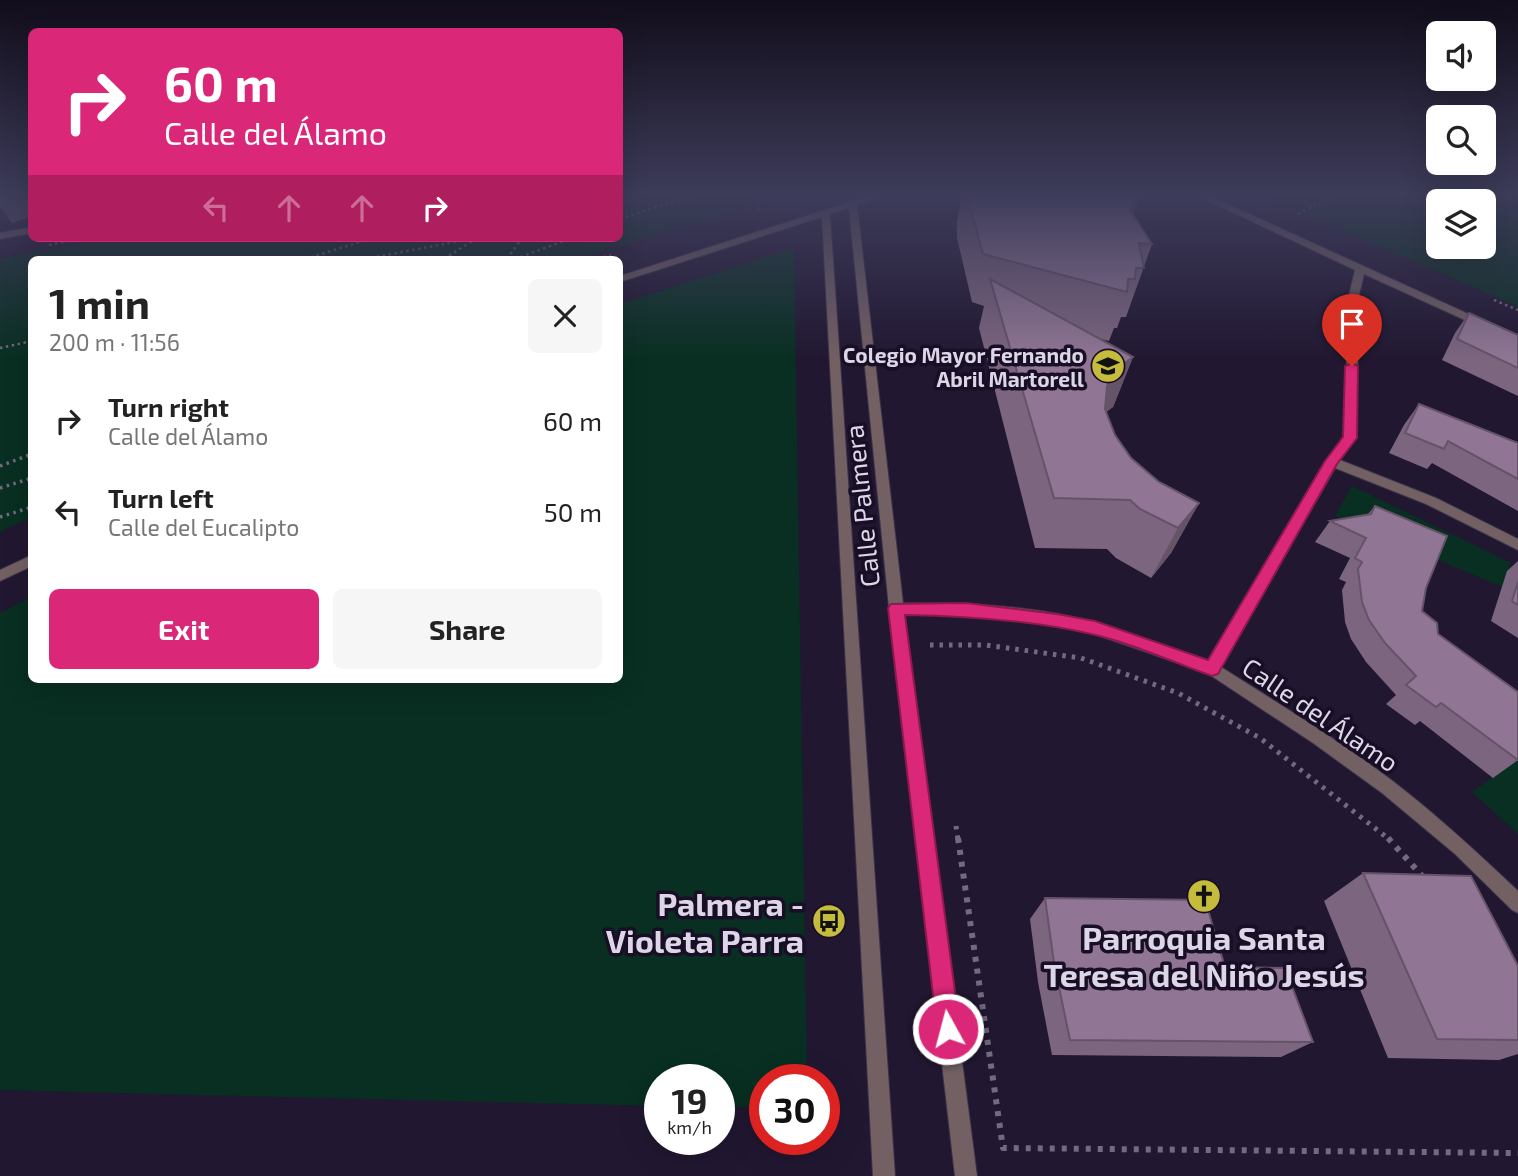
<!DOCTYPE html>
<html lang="en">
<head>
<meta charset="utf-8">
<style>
	:root { --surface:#fff; --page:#f6f6f6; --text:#222; --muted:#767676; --accent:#db2777 }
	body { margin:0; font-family:"Exo 2",sans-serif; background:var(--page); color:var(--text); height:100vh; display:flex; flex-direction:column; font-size:26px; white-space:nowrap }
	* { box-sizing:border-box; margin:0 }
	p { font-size:23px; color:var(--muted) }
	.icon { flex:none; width:38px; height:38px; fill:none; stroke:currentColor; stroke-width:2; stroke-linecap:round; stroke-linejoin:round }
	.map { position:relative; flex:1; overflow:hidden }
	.side { position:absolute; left:28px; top:256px; width:595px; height:427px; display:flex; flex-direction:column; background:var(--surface); border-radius:10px; box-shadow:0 7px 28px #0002 }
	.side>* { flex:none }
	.hud { position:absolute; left:28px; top:28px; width:595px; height:214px; border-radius:10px; box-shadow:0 7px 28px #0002; background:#db2777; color:#fff; overflow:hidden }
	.tools { position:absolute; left:1426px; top:21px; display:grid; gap:14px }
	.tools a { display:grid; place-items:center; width:70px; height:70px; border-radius:10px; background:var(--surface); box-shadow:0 7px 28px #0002; font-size:35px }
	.speed { position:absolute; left:644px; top:1064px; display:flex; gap:14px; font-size:35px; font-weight:700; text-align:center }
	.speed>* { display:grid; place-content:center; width:91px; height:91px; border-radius:50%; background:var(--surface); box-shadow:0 7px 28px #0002; line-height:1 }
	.speed small { font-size:18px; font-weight:400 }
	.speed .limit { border:10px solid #d22; background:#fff; color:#111 }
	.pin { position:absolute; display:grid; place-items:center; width:60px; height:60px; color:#fff; margin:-72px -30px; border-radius:50% 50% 50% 0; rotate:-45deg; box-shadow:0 0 7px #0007 }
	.pin .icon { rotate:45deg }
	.me { position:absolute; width:77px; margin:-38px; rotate:353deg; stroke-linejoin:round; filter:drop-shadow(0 0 5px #0008) }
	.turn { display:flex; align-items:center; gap:24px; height:147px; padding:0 21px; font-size:32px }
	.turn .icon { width:91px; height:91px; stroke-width:2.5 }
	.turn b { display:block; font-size:49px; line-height:60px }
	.lanes { display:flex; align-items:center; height:66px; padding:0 21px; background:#0003; justify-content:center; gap:35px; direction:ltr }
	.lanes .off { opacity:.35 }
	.round { display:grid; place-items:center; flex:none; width:74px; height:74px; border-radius:10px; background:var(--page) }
	.headline { display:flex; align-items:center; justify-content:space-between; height:119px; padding:0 21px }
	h1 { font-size:42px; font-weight:700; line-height:52px }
	.primary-button { display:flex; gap:14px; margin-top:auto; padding:14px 21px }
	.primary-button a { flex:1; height:80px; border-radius:10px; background:var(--accent); color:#fff; font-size:28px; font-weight:700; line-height:80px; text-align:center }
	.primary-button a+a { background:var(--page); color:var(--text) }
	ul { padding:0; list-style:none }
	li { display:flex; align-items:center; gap:21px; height:91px; padding:0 21px }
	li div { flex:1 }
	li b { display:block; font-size:26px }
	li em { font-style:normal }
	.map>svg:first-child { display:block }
	.green { fill:#082f21; fill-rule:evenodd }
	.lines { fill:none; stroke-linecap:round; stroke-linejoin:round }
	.minor-casing { stroke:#3b324a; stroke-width:2 }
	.path-far3 { stroke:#726a80; stroke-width:2.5; stroke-dasharray:2.5 3.5; stroke-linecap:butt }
	.path-far2 { stroke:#726a80; stroke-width:3.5; stroke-dasharray:2.5 4.5; stroke-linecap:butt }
	.path-far1 { stroke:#726a80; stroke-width:5; stroke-dasharray:3.5 6; stroke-linecap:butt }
	.path { stroke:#726a80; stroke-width:6; stroke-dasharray:5 7; stroke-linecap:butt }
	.minor { fill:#726063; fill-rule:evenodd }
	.wall { fill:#7c657f }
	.shaded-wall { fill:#655368 }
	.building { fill:#907694; stroke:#655368; stroke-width:2 }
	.route { fill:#db2777; stroke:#8e194d; stroke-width:2 }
	.labels { text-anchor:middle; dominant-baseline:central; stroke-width:7; stroke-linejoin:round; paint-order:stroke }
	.far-poi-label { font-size:21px; font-weight:bold; fill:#dcd6e7; stroke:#180e26; text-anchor:end }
	.street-label { font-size:26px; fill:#dcd6e7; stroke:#180e26 }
	.near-poi-label { font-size:32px; font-weight:bold; fill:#dcd6e7; stroke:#180e26; text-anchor:end }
</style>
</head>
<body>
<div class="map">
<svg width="1518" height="1176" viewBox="0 0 1518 1176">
	<rect width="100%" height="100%" fill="#211731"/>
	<g class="green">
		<path d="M 620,196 L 781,196 L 577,259 L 32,259 L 31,517 L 0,532 L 0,259 L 107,238 L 620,238 Z"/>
		<path d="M 1265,196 L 1518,196 L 1518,307 L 1264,196 ZM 1484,201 L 1484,247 L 1438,247 L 1438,201 Z"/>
		<path d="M 794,248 L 807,1080 L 765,1080 L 765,1108 L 719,1107 L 719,1080 L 660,1080 L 660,1106 L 0,1090 L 0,613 L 31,597 L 32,679 L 620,679 L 620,304 Z"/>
		<path d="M 1352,486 L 1511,563 L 1502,587 L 1335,516 Z"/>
		<path d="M 1518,759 L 1518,834 L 1472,792 Z"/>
	</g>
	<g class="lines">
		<g class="minor-casing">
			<g id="minor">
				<path d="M 868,196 L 882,196 L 857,205 L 903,603 C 966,603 1034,605 1096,623 C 1134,633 1171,649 1208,661 L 1326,462 L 1344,438 L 1349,295 L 1355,270 L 1198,196 L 1210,196 L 1486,322 L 1486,326 L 1478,326 L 1364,274 L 1359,295 L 1356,438 L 1340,460 L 1436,498 L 1518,539 L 1518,550 L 1426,504 L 1335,468 L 1221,667 C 1279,704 1339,740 1394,782 C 1438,816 1478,853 1518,891 L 1518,913 L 1512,910 L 1455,854 L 1382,793 L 1313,743 L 1207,673 L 1094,634 L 1057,626 L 966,615 L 904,614 L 977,1176 L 955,1176 L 889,608 L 849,208 L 830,214 L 895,1176 L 873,1176 L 822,217 L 620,282 L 620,276 Z"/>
				<path d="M 32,227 L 32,233 L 0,239 L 0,233 Z"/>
				<path d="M 32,555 L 32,566 L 0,581 L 0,570 Z"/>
			</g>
		</g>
		<g class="path-far3">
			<path d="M 756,196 L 759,209"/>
			<path d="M 620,201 L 636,196"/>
			<path d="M 1298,214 L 1332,196"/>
			<path d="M 620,219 L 690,196"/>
			<path d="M 49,245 L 82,238"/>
			<path d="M 305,259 L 373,238"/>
			<path d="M 365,259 L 476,238"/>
			<path d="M 444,259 L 472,241"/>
			<path d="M 507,259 L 522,238"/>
			<path d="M 515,259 L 572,238"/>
			<path d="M 598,259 L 611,255"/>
			<path d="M 1494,300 L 1518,310"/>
			<path d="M 0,348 L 32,341"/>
		</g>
		<g class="path-far2">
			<path d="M 0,466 L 32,454"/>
			<path d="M 0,488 L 32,478"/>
			<path d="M 0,517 L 32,507"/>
		</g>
		<g class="path-far1">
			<path d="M 930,645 L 985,645 L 1081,658 L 1178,693 L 1260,738 L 1390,840"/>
			<path d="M 956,826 L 958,840"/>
		</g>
		<g class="path">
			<path d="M 958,838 L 1003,1148 L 1518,1153"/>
			<path d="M 1388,838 L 1424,878"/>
		</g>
		<use href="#minor" class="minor"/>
	</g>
	<g class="wall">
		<path d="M 962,196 L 1140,196 L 1133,213 L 1152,244 L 1126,317 L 1121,317 L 1117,328 L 1114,328 L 1109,341 L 1101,339 L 1133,357 L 1113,407 L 1106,412 L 1115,435 L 1131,458 L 1159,482 L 1199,503 L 1171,553 L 1151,578 L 1116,558 L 1107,549 L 1035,548 L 979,328 L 984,306 L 972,302 L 957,238 L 957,222 Z"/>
		<path d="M 1469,313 L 1518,335 L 1518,396 L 1442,360 L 1455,333 Z"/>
		<path d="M 1419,404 L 1518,443 L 1518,511 L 1432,463 L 1427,469 L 1389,453 L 1404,425 Z"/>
		<path d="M 1375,506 L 1426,588 L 1422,611 L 1438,634 L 1518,760 L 1493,778 L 1420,721 L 1415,725 L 1386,704 L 1396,695 L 1366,662 L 1351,639 L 1345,622 L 1342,590 L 1346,582 L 1339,579 L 1350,558 L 1315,542 L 1330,521 L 1368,514 Z"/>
		<path d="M 1518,561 L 1518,638 L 1491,621 L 1507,571 Z"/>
		<path d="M 1363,873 L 1518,966 L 1518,1054 L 1499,1060 L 1388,1058 L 1324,901 Z"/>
		<path d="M 1045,898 L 1225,967 L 1313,1042 L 1281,1057 L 1052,1055 L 1038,982 L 1030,919 Z"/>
	</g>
	<g class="shaded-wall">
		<path d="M 0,196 L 32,196 L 32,216 L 12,223 L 0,207 Z"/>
		<path d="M 1136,196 L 1140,196 L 1114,257 L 1130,210 Z"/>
		<path d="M 1133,357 L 1113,407 L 1097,419 L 1107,386 L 1117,369 Z"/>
		<path d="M 1199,503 L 1171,553 L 1151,578 L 1178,528 Z"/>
	</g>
	<g class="building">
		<path d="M 967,196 L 1136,196 L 1130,210 L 1152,244 L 1139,243 L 1144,268 L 1136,268 L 1135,279 L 1128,279 L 1127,292 L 983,254 Z"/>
		<path d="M 990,279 L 1133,357 L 1117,369 L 1107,386 L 1105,409 L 1115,435 L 1131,458 L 1159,482 L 1199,503 L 1178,528 L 1140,509 L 1130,500 L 1054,498 Z"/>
		<path d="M 1469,313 L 1518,335 L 1518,368 L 1457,339 Z"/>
		<path d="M 1419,404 L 1518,443 L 1518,479 L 1448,441 L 1444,449 L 1405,433 Z"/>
		<path d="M 1375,506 L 1447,536 L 1426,588 L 1422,611 L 1437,623 L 1438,634 L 1518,692 L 1518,760 L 1441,703 L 1436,707 L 1406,685 L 1416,676 L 1385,643 L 1369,620 L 1362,602 L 1358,569 L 1362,562 L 1355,558 L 1366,538 L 1330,521 L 1371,514 Z"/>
		<path d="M 1518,582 L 1518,605 L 1512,601 Z"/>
		<path d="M 1363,873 L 1471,876 L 1518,966 L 1518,1040 L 1437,1039 Z"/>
		<path d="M 1045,898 L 1205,900 L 1225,967 L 1285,968 L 1313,1042 L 1070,1040 L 1054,963 Z"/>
	</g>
	<linearGradient id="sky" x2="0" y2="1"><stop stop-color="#120d1b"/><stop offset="0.54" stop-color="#3d3c5a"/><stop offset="1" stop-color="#3d3c5a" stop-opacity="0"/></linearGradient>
	<rect width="1518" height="361" fill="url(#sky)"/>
	<path class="route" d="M 1352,363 L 1358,366 L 1357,438 L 1337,464 L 1218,674 L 1212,676 C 1172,662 1132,643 1091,634 C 1030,620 967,616 905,615 L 960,1029 L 956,1037 L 948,1041 L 940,1037 L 937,1029 L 888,608 L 891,604 L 966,603 L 1057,614 L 1095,621 L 1208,660 L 1325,461 L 1343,437 L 1345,366 Z"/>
	<defs>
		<g id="university-disc" transform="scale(1.75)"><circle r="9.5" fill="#c5bc3d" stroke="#180e26"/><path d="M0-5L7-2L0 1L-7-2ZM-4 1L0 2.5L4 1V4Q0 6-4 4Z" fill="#111"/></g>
		<g id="church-disc" transform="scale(1.75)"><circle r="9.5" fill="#c5bc3d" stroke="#180e26"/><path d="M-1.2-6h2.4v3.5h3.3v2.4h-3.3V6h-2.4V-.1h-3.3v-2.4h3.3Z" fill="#111"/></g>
		<g id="bus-disc" transform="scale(1.75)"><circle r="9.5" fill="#c5bc3d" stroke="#180e26"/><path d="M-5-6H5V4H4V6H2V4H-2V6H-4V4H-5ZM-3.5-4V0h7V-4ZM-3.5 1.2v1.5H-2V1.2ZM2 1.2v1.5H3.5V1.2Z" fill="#111"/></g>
	</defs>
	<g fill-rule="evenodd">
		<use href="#university-disc" x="1108" y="366"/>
		<use href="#church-disc" x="1204" y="896"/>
		<use href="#bus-disc" x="829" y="921"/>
	</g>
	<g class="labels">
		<g class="far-poi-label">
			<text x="1084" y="354">Colegio Mayor Fernando<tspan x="1084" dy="24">Abril Martorell</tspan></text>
		</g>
		<g class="street-label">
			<text transform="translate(861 506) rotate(-96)">Calle Palmera</text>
			<text transform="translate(1321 714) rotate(34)">Calle del Álamo</text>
		</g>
		<g class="near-poi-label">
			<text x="804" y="903">Palmera -<tspan x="804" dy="37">Violeta Parra</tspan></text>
			<text x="1204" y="937" text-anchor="middle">Parroquia Santa<tspan x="1204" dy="37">Teresa del Niño Jesús</tspan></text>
		</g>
	</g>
</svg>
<div class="tools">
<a><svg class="icon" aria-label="sound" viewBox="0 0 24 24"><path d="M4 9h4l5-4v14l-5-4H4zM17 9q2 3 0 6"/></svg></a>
<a><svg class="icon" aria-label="search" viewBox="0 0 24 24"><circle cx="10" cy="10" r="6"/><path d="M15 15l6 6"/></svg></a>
<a><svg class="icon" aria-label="layers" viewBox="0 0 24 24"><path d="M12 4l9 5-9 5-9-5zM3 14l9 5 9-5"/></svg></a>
</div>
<div class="speed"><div>19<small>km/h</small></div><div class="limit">30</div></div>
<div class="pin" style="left:1352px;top:366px;background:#d93025"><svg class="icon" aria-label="arrive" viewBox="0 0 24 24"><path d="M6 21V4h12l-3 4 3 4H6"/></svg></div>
<svg class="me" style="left:948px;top:1029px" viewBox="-20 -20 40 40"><circle r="17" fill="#db2777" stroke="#fff" stroke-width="3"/><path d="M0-11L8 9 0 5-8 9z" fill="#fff"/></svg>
<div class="hud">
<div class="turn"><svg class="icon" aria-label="right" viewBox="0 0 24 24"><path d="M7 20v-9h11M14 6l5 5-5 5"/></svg><div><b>60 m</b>Calle del Álamo</div></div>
<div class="lanes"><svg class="icon off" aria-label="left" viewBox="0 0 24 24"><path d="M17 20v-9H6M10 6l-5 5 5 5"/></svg><svg class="icon off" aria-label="ahead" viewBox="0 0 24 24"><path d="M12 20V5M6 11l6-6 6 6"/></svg><svg class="icon off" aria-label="ahead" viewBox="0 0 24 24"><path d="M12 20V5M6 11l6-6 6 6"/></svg><svg class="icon" aria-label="right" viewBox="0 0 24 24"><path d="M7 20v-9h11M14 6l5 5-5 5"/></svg></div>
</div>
<section class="side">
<div class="headline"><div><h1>1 min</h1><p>200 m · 11:56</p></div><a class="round"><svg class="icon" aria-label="close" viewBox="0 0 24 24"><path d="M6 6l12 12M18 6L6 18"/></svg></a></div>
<ul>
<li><svg class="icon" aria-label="right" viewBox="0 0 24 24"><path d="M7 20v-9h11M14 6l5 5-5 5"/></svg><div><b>Turn right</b><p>Calle del Álamo</p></div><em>60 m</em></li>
<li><svg class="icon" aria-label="left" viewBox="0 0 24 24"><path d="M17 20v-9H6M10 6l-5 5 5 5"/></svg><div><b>Turn left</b><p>Calle del Eucalipto</p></div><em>50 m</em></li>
</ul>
<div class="primary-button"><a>Exit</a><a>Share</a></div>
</section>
</div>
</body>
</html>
